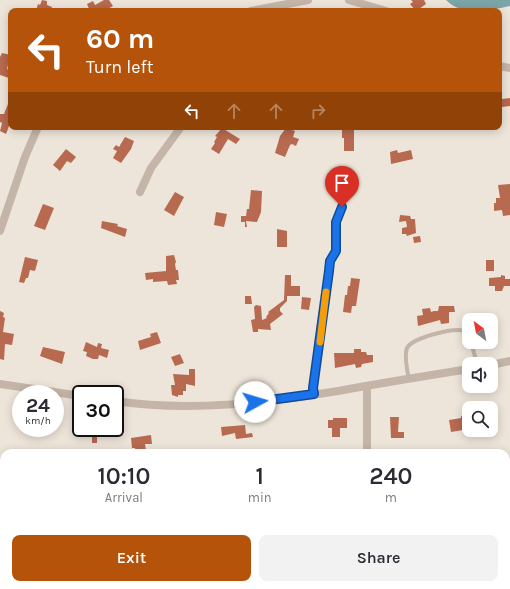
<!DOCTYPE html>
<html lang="en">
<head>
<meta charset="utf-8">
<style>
	:root { --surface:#fff; --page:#f2f2f3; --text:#2b2b33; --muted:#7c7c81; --accent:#b45309 }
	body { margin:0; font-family:Karla,sans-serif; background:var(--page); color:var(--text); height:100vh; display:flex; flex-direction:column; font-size:15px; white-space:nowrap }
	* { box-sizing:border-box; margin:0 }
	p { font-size:13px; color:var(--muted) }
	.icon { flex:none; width:22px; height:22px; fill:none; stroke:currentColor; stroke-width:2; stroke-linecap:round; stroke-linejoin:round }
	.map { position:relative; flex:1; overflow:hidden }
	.side { position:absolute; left:0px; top:449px; width:510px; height:140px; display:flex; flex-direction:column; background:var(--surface); border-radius:12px 12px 0 0; box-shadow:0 2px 10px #0003 }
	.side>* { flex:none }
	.hud { position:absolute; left:8px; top:8px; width:494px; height:122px; border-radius:8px; box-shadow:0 2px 10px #0003; background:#b45309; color:#fff; overflow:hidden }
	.needle { width:26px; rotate:328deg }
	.tools { position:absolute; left:462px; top:313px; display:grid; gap:8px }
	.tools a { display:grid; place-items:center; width:36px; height:36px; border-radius:8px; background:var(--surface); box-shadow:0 2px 10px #0003; font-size:20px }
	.speed { position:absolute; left:12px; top:385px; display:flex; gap:8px; font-size:20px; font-weight:700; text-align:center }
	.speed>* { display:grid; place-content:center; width:52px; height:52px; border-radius:50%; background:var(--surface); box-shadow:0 2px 10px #0003; line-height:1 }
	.speed small { font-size:10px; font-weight:400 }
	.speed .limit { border:2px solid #111; border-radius:6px; background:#fff; color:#111 }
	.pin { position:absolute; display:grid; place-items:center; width:34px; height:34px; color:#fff; margin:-41px -17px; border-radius:50% 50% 50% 0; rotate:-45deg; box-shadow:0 0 4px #0007 }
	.pin .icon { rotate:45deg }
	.me { position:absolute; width:44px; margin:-22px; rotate:84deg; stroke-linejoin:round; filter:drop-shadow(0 0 3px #0008) }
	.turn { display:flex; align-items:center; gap:14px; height:84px; padding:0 12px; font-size:18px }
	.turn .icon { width:52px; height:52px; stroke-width:2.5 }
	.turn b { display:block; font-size:28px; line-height:34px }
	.lanes { display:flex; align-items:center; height:38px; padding:0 12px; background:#0003; justify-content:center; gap:20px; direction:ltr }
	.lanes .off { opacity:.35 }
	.eta { display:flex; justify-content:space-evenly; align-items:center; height:68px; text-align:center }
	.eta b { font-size:24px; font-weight:600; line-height:28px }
	.primary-button { display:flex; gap:8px; margin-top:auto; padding:8px 12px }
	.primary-button a { flex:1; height:46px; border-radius:8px; background:var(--accent); color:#fff; font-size:16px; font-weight:600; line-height:46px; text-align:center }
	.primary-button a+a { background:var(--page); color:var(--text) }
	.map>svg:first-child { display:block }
	.water { fill:#7ca5a8 }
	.building { fill:#b76a4f }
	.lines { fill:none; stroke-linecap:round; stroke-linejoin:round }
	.service { stroke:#c4b5a8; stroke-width:4 }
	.minor { stroke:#c4b5a8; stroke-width:8 }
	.route-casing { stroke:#114b97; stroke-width:10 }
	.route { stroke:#1a73e8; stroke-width:7 }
	.slow { stroke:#f59e0b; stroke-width:7 }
</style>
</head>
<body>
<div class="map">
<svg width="510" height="589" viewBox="0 0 510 589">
	<rect width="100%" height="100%" fill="#eee5da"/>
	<path class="water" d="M 446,0 L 510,0 L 510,6 C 490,10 462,17 446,0 Z"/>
	<g class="building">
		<path d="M 42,0 L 47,1 L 47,5 L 52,7 L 51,11 L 36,11 L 38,4 L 40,5 Z"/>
		<path d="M 104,0 L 109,0 L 113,6 L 104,11 L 90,11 L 87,4 L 93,1 L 95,5 Z"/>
		<path d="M 411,0 L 424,0 L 426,4 L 416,11 L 410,4 L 413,2 Z"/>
		<path d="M 2,53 L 11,55 L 11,66 L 8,65 L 7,69 L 11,70 L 9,78 L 0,75 L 0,57 Z"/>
		<path d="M 510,98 L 510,106 L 502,107 L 502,99 Z"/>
		<path d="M 8,104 L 11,105 L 11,126 L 9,126 L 6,134 L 0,131 L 2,123 L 0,122 L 0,114 L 4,114 Z"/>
		<path d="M 222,128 L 240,139 L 236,144 L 228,139 L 219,154 L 211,149 L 215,143 L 214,142 L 217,137 L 215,136 Z"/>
		<path d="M 286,128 L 295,131 L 293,137 L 299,139 L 296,146 L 292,144 L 290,145 L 285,157 L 275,153 L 280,136 Z"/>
		<path d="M 342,130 L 354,130 L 354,151 L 344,151 L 344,138 L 342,138 Z"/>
		<path d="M 125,137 L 134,141 L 131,149 L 121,163 L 113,158 L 117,151 L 113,149 L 116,145 L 119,147 Z"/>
		<path d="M 66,149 L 76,157 L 71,163 L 67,161 L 60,171 L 53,165 Z"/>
		<path d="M 397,150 L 398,153 L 411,150 L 413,159 L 391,164 L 390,152 Z"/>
		<path d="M 510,184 L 510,215 L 503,216 L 502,210 L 494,211 L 494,203 L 496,203 L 496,198 L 500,198 L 498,185 Z"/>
		<path d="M 251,190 L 262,191 L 261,212 L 257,222 L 246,221 L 247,227 L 245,227 L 245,222 L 241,222 L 241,216 L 246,216 L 247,209 L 249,209 Z"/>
		<path d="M 175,192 L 184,197 L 174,216 L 164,210 Z"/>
		<path d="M 43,204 L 54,208 L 45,230 L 34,226 Z"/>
		<path d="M 216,212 L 227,214 L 224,227 L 214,225 Z"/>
		<path d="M 400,215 L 410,216 L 411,219 L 415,219 L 416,233 L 407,236 L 406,234 L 402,234 L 402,228 L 407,227 L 406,221 L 399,222 Z"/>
		<path d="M 102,221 L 118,224 L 117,226 L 127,229 L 125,237 L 101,228 Z"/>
		<path d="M 277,229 L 287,231 L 287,247 L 277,247 Z"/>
		<path d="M 420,236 L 421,242 L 414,243 L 413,237 Z"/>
		<path d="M 174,255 L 176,262 L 175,264 L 176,270 L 178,270 L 179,280 L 176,280 L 177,284 L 168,285 L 167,281 L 153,282 L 153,279 L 146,280 L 145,273 L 166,271 L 166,256 Z"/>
		<path d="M 25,257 L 38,260 L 35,271 L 30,270 L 28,278 L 26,278 L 24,283 L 19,282 Z"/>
		<rect x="486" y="260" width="8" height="11"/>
		<path d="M 285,275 L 291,275 L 291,286 L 300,286 L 300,296 L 287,296 L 287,301 L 280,308 L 280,311 L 283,314 L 270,324 L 271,330 L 258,329 L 258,332 L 253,332 L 251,320 L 255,319 L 254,307 L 256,305 L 261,306 L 262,320 L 267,318 L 266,317 L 269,313 L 268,312 L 284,300 Z"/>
		<path d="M 501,275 L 505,276 L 505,279 L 510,279 L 510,286 L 504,286 L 502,291 L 495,291 L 495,286 L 489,286 L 489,278 L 501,277 Z"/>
		<path d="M 351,278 L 360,279 L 356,306 L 352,306 L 351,313 L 343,312 L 345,295 L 347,295 L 348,286 L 350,286 Z"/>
		<path d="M 245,296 L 251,296 L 252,304 L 245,304 Z"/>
		<path d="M 302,297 L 311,298 L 309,310 L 301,309 Z"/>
		<path d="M 439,306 L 454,306 L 455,312 L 449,312 L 449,323 L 441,324 L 440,320 L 418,326 L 417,316 L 423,315 L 422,309 L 430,308 L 431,312 L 434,311 L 438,311 Z"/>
		<path d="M 0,311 L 4,313 L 3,317 L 5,318 L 3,332 L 14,334 L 12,345 L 5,344 L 4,360 L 0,359 Z"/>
		<path d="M 157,332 L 161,343 L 140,350 L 138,341 L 151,337 L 150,334 Z"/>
		<path d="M 86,342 L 97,347 L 98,343 L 102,344 L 101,348 L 109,350 L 107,358 L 99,355 L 98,359 L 93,359 L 86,356 L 87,352 L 83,351 Z"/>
		<path d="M 43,347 L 65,352 L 62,364 L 40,356 Z"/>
		<path d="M 354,349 L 361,349 L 361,352 L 366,352 L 367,355 L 373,355 L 373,362 L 362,364 L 361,367 L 356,368 L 355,364 L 335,368 L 334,353 L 354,353 Z"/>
		<path d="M 180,354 L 184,363 L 175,366 L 171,357 Z"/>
		<path d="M 189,369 L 195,369 L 195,386 L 186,384 L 186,391 L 183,391 L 183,395 L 178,395 L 178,397 L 172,395 L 171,385 L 175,385 L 173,374 L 189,375 Z"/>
		<path d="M 466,412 L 469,412 L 469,429 L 451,432 L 449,420 L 461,418 L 461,416 L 466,415 Z"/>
		<path d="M 390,417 L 399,417 L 398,432 L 404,432 L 404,438 L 391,438 Z"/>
		<path d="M 333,418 L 347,418 L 347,428 L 340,428 L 340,437 L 332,437 L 332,428 L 328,428 L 328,420 L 333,420 Z"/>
		<path d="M 79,423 L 81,423 L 81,428 L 97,428 L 97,443 L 92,443 L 92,436 L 88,436 L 88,433 L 79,433 Z"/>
		<path d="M 245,425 L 246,434 L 252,433 L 253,437 L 236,439 L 235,433 L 222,436 L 221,427 Z"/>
		<path d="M 30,428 L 49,428 L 48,433 L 44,432 L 44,435 L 40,435 L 30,431 Z"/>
		<path d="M 151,435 L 152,444 L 145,444 L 146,450 L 142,450 L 142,453 L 136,453 L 135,448 L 132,448 L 131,438 Z"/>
		<path d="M 510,570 L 510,589 L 498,589 L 497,585 L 506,585 L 506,576 Z"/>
	</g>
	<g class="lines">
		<g class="service">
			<path d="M 471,342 L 477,364"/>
			<path d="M 409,379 C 407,370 404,357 407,348 C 412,338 454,327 464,331 L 469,337"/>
			<path d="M 314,394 L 313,388 L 329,271 L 330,261 L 336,251 L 336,222 L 342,207"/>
			<path d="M 213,585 L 224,589"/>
			<path d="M 428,588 L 430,589"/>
		</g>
		<g class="minor">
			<path d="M 349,0 L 386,11"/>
			<path d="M 251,11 L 308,0"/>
			<path d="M 499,66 L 510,68"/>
			<path d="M 140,192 L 151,168 L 181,127"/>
			<path d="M 0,231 L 25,157 L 38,127"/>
			<path d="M 491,365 L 510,361"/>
			<path d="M 0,384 L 81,396"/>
			<path d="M 367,386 L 367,453"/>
			<path d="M 115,401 C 190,412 264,403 338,391 C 381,383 425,376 469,369"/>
			<path d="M 237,589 L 240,585"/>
		</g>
	</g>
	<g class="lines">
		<g class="route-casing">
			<path id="route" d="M 255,402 L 314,394 L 313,388 L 329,271 L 330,261 L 336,251 L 336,222 L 342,207"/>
		</g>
		<use href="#route" class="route"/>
		<path class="slow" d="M 320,342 L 326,292"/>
	</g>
</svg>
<div class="tools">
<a><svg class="needle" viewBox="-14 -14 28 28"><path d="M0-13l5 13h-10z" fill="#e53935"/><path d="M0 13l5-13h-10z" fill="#7c7c81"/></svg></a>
<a><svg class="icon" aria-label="sound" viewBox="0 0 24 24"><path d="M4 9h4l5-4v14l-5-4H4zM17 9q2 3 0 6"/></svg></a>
<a><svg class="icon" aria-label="search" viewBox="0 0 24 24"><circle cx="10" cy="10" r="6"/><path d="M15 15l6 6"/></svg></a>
</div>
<div class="speed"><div>24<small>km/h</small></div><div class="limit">30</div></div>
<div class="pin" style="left:342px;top:207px;background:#d93025"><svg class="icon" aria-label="arrive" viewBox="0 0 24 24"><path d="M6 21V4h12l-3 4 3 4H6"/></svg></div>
<svg class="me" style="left:255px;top:402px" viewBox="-20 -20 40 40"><circle r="19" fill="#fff"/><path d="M0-13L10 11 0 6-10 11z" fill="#1a73e8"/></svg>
<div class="hud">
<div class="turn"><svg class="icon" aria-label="left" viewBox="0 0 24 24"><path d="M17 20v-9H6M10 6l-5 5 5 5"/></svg><div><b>60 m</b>Turn left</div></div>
<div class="lanes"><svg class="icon" aria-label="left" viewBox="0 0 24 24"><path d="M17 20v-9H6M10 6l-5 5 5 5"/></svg><svg class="icon off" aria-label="ahead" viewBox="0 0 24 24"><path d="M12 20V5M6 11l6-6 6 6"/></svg><svg class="icon off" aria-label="ahead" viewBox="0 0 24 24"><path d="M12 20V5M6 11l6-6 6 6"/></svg><svg class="icon off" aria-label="right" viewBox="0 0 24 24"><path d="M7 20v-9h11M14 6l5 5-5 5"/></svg></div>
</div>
<section class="side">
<div class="eta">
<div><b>10:10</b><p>Arrival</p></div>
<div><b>1</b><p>min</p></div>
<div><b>240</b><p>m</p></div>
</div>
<div class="primary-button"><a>Exit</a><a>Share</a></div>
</section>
</div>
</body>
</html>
